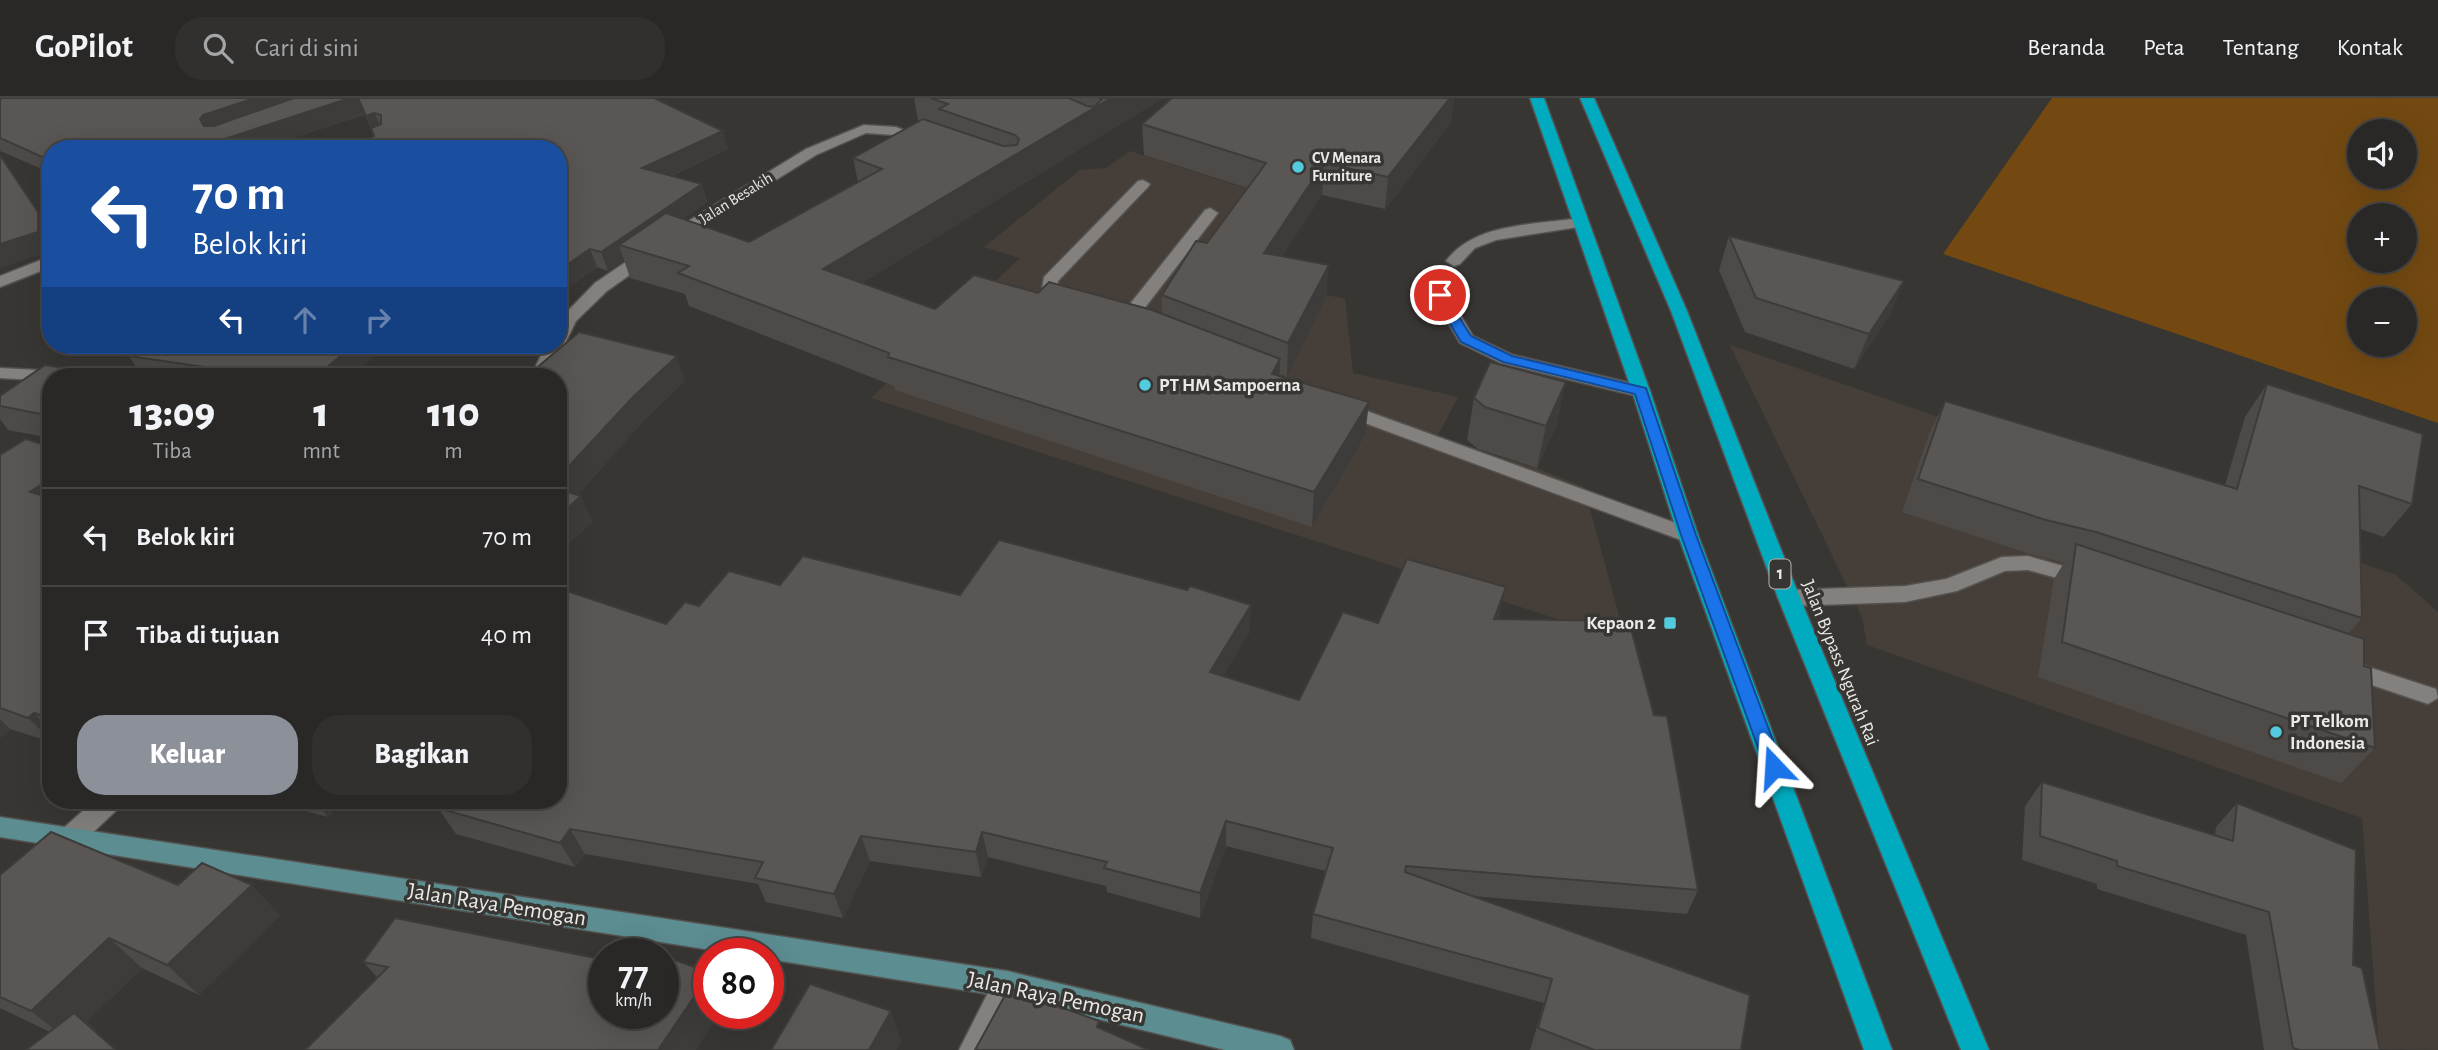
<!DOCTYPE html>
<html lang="id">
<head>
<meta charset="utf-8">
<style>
	:root { --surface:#2a2826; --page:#32302e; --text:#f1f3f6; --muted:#a5a6a7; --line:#464443; --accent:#8c9099 }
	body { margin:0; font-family:"Alegreya Sans",sans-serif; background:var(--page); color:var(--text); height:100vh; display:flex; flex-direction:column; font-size:26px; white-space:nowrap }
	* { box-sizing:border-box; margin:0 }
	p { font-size:23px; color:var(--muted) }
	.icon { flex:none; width:38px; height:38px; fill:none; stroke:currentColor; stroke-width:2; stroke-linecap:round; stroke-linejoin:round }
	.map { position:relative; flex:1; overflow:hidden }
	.panel { position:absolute; left:42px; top:270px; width:525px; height:441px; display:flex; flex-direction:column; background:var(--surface); border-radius:28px; box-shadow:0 7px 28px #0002,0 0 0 2px var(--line) }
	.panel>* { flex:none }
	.guide { position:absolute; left:42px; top:42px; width:525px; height:214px; border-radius:28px; box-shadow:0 7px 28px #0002,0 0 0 2px var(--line); background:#1a4fa0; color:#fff; overflow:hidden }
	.buttons { position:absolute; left:2347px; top:21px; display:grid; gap:14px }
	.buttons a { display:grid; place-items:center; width:70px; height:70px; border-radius:50%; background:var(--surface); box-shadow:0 7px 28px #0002,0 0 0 2px var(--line); font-size:35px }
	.speed { position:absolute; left:588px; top:840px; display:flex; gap:14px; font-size:35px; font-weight:700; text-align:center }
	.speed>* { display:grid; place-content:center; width:91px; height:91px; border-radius:50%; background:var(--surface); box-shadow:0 7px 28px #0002,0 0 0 2px var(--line); line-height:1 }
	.speed small { font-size:18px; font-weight:400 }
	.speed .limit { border:10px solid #d22; background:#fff; color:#111 }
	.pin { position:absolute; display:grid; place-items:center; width:60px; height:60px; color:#fff; margin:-30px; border:4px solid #fff; border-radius:50%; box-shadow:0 2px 7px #0007 }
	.me { position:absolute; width:77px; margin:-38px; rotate:340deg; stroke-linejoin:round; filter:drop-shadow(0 0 5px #0008) }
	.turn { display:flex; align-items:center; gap:24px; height:147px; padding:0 35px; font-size:32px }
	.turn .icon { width:91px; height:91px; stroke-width:2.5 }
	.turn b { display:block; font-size:49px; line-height:60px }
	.lanes { display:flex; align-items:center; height:66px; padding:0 35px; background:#0003; justify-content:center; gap:35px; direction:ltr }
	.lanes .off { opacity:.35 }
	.eta { display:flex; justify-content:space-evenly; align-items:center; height:119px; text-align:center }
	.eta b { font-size:42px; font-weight:800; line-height:49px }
	.cta { display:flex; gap:14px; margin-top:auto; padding:14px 35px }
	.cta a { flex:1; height:80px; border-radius:28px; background:var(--accent); color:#fff; font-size:28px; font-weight:800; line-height:80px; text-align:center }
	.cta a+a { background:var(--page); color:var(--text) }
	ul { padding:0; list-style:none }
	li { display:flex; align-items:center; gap:21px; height:98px; padding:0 35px; border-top:2px solid var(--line) }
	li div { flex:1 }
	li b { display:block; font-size:26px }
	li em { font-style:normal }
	header { display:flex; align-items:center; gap:42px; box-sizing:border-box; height:98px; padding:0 35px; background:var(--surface); border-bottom:2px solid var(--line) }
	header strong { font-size:33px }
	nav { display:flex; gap:38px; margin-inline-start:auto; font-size:24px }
	.search { width:490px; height:63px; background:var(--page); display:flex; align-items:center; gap:18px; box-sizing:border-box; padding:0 24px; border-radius:28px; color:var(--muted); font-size:26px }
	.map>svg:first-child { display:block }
	.built { fill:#463f39 }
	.green { fill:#734911; fill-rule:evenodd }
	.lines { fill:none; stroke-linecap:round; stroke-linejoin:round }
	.lane-casing { stroke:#545250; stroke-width:3 }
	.street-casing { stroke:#545250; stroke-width:3 }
	.secondary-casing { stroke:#545250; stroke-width:3 }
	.highway-casing { stroke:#545250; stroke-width:3 }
	.lane { fill:#83807d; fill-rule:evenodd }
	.street { fill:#83807d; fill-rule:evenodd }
	.secondary { fill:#5c8d91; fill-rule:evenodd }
	.highway { fill:#00aabf; fill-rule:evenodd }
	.wall { fill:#4d4a47 }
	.shaded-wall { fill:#3e3c3a }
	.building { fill:#595653; stroke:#3e3c3a; stroke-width:2 }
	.route { fill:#1a73e8; stroke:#114b97; stroke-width:2 }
	.poi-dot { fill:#54cade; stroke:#383633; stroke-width:2.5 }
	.labels { text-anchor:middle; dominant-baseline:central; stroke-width:7; stroke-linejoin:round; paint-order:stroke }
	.far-poi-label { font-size:16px; font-weight:bold; fill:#ebe9e7; stroke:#383633; text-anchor:start }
	.far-street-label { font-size:16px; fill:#ebe9e7; stroke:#383633 }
	.shield { fill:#383633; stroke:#b5b3b1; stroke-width:2 }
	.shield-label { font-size:18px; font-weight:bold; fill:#ebe9e7 }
	.poi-label { font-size:19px; font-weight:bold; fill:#ebe9e7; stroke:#383633; text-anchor:start }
	.street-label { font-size:19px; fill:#ebe9e7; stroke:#383633 }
	.near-street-label { font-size:23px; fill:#ebe9e7; stroke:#383633 }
</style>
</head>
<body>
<header>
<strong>GoPilot</strong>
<div class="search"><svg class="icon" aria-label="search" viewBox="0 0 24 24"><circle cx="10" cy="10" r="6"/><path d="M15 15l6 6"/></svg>Cari di sini</div>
<nav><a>Beranda</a><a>Peta</a><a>Tentang</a><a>Kontak</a></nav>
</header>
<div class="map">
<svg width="2438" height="952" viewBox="0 0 2438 952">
	<rect width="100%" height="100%" fill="#383633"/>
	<g class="built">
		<path d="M 1130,53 L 1260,95 L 1193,166 L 1345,201 L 1353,275 L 1458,299 L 1436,341 L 1537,370 L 1584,389 L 1626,543 L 871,300 L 1020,160 L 984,149 L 1080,72 L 1106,70 Z"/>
		<path d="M 1730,247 L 2396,477 L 2438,514 L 2438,952 L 2379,951 L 2362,720 L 1867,547 L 1862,519 Z"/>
	</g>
	<path class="green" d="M 2052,0 L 2438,0 L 2438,325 L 1943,156 ZM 2359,33 L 2404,33 L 2404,79 L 2359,79 ZM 2359,117 L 2404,117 L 2404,163 L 2359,163 ZM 2359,201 L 2404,201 L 2404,247 L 2359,247 Z"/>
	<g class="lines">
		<g class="lane-casing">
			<g id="lane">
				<path d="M 1143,82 L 1150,86 L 1148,89 L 1058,183 L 1058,189 L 1076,203 L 1074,207 C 1062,209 1049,200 1042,191 L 1044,179 L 1138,83 Z"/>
				<path d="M 1210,110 L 1218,115 L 1130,229 L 1118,229 L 1115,225 L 1118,221 L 1205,112 Z"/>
				<path d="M 1580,120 L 1585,122 L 1588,125 L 1585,128 L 1496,142 L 1475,150 L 1460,166 L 1454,168 L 1446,163 C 1475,124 1536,127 1580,120 Z"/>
				<path d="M 1440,192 L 1446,193 L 1473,238 L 1513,257 L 1647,289 L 1650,293 L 1641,299 L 1501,265 L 1460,245 L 1432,197 Z"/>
				<path d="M 1342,304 L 1695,432 L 1698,437 L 1695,442 L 1681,442 L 1335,314 L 1333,310 Z"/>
				<path d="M 2028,458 L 2092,476 L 2096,481 L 2092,486 L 2085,488 L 2028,472 L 2005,473 L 1957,493 L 1905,504 L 1789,508 L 1781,505 L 1778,500 L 1781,495 L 1789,492 L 1905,488 L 1946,481 L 2002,459 Z"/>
				<path d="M 2344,561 L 2436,591 L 2438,600 L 2428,606 L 2336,575 L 2333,569 L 2336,563 Z"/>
			</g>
		</g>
		<g class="street-casing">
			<g id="street">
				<path d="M 864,27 L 896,29 L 932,43 L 925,47 L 894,37 L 866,35 L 816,57 L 676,144 L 607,193 L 576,223 L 549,278 L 531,278 L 546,247 L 558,247 L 560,221 L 595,185 L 664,138 L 806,51 Z"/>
				<path d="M 51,158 L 51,169 L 0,189 L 0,178 Z"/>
				<path d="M 0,270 L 57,273 L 66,278 L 51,278 L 51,283 L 0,280 Z"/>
				<path d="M 95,702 L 123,702 L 120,709 L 68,758 L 59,761 L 50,758 L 46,750 L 50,742 Z"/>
				<path d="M 1007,873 L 1017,877 L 1021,886 L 988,952 L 959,952 L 997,877 Z"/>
			</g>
		</g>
		<g class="secondary-casing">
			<path id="secondary" d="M 0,719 L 1007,873 L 1280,938 L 1290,942 L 1294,952 L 1225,952 L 1007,899 L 768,861 L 768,856 L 736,856 L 0,739 Z"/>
		</g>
		<g class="highway-casing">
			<g id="highway">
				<path d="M 1530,0 L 1544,0 L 1650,293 L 1698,437 L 1892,952 L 1864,952 L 1678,437 L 1632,293 Z"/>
				<path d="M 1580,0 L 1594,0 L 1687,213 L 1800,500 L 1989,952 L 1961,952 L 1778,500 L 1671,213 Z"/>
			</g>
		</g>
		<use href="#lane" class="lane"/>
		<use href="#street" class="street"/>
		<use href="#secondary" class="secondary"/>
		<use href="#highway" class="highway"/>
	</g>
	<g class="wall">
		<path d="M 0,0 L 654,0 L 728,51 L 671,78 L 702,86 L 707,104 L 683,121 L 749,144 L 858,84 L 853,60 L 918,23 L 914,0 L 1163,0 L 862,185 L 935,211 L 1038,195 L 1162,216 L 1162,197 L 1207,145 L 1247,90 L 1144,57 L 1142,26 L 1172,0 L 1454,0 L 1451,24 L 1385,111 L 1322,97 L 1282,158 L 1326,200 L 1287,279 L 1280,276 L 1279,278 L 1365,338 L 1312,429 L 895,292 L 894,288 L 689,208 L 685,196 L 630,180 L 624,162 L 608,173 L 597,169 L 558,197 L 558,51 L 374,38 L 365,16 L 259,51 L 51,51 L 51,75 L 0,53 Z"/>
		<path d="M 1729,138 L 1890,217 L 1854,271 L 1745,234 L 1719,172 Z"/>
		<path d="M 144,247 L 388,247 L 351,278 L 142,278 L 129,258 Z"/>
		<path d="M 51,278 L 51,340 L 8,332 L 0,321 L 0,298 Z"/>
		<path d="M 2267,286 L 2412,406 L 2384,439 L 2360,431 L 2362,520 L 2348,536 L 2364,568 L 2375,650 L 2341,685 L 2038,579 L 2054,481 L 2064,465 L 2027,455 L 1902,414 L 1929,336 L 1945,303 L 2225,387 L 2245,319 Z"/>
		<path d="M 1474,300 L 1557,326 L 1537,370 L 1478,351 L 1467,342 Z"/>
		<path d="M 51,349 L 51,644 L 10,631 L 0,640 L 0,357 Z"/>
		<path d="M 780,487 L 960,497 L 1250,533 L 1223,578 L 1299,602 L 1378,525 L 1500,515 L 1498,521 L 1698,792 L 1687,816 L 1472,798 L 1741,952 L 1530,952 L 1544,905 L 1311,840 L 1313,816 L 1326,773 L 1226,748 L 1200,820 L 1107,794 L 1106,788 L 988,759 L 981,779 L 870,763 L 843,820 L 766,804 L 758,786 L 585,756 L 575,769 L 456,736 L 438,710 L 666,526 L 699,508 Z"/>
		<path d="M 2042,684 L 2215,738 L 2216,729 L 2237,705 L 2353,867 L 2380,952 L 2264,952 L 2246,837 L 2097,791 L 2097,786 L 2022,762 L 2025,708 Z"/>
		<path d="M 265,702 L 344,702 L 328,719 Z"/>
		<path d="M 0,777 L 178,787 L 280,817 L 199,897 L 142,870 L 86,924 L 97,933 L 50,934 L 0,910 Z"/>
		<path d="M 395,820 L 696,952 L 378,880 L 363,864 Z"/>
	</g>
	<g class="shaded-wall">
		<path d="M 255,0 L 317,0 L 210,39 L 200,21 L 203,17 Z"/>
		<path d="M 350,0 L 359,0 L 366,15 L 259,51 L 194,51 Z"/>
		<path d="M 1111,0 L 1163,0 L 831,204 L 823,171 Z"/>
		<path d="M 1450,0 L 1454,0 L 1451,24 L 1385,111 L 1388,79 Z"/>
		<path d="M 374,15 L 383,32 L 374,36 L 366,18 Z"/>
		<path d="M 723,33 L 728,51 L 648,88 L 642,70 Z"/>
		<path d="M 0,57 L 51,132 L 51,153 L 0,170 Z"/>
		<path d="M 1324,65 L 1322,97 L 1263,188 L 1264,155 Z"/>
		<path d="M 702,86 L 707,104 L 638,153 L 619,147 L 624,162 L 608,173 L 601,154 Z"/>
		<path d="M 590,151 L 597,169 L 558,197 L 558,173 Z"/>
		<path d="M 1329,167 L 1326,200 L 1287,279 L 1288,245 Z"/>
		<path d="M 1904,183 L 1890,217 L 1854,271 L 1869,236 Z"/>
		<path d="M 354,247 L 388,247 L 351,278 L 316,278 Z"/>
		<path d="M 677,258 L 685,283 L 642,325 L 563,414 L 558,405 L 558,380 L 633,299 Z"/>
		<path d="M 1280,261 L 1279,294 L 1272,276 Z"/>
		<path d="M 1566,284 L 1557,326 L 1537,370 L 1546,328 Z"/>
		<path d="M 1369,304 L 1365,338 L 1312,429 L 1314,394 Z"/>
		<path d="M 51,380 L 51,418 L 30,394 Z"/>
		<path d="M 581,398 L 593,424 L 558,456 L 558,419 Z"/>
		<path d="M 1506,489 L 1500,515 L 1489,547 L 1494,521 Z"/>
		<path d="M 1251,507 L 1250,533 L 1211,600 L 1210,574 Z"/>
		<path d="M 34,615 L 51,633 L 51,642 L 28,620 Z"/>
		<path d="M 0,621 L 10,631 L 0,640 Z"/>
		<path d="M 314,702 L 344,702 L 328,719 Z"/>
		<path d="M 1226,723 L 1226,748 L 1200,820 L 1200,795 Z"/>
		<path d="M 570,731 L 585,756 L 575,769 L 560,745 Z"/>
		<path d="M 982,734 L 988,759 L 981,779 L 976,754 Z"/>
		<path d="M 861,738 L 870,763 L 843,820 L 834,796 Z"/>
		<path d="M 252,787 L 280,817 L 199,897 L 167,867 Z"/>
		<path d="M 109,840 L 142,870 L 86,924 L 118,952 L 68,942 L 31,913 Z"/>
		<path d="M 709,877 L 709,915 L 720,915 L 696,952 L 658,952 Z"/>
		<path d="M 891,913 L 901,943 L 897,952 L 869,952 Z"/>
	</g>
	<g class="building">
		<path d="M 3,0 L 255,0 L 203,17 L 200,21 L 204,28 L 214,28 L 294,0 L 350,0 L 194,51 L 51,51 L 51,63 L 0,40 L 0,1 Z"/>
		<path d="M 358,0 L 654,0 L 723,33 L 642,70 L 702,86 L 601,154 L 590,151 L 558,173 L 558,51 L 347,51 L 374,38 L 371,30 L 381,26 L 381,17 L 374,15 L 366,18 Z"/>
		<path d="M 930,0 L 1069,0 L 1087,8 L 1094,9 L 1102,1 L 1099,0 L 1111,0 L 823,171 L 935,211 L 974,177 L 1038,195 L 1049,184 L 1152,212 L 1280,261 L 1272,276 L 1369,304 L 1314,394 L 888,259 L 889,255 L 678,175 L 689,168 L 619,147 L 666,115 L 749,144 L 882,71 L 853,60 L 923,21 L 1003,48 L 1017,47 L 1019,41 L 1015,37 L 939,11 L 948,6 Z"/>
		<path d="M 1172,0 L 1450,0 L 1388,79 L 1324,65 L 1264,155 L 1329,167 L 1288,245 L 1162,197 L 1196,143 L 1207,145 L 1266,65 L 1142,26 Z"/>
		<path d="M 0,57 L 38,114 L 38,134 L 0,146 Z"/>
		<path d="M 1729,138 L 1904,183 L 1869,236 L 1756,200 Z"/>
		<path d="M 579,234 L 677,258 L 633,299 L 558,380 L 558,278 L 527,278 Z"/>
		<path d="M 144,247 L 354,247 L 316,278 L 266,278 L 129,258 Z"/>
		<path d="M 1490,264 L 1566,284 L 1546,328 L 1485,309 L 1474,300 Z"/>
		<path d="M 45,267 L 112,278 L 51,278 L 51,318 L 0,308 L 0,298 Z"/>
		<path d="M 2267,286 L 2423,336 L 2412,406 L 2359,388 L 2362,520 L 2096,434 L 2046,422 L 1918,381 L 1945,303 L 2237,391 Z"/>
		<path d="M 26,341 L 51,349 L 51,380 L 30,394 L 51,400 L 51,621 L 34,615 L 28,620 L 0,610 L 0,357 Z"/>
		<path d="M 558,391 L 581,398 L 558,419 Z"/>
		<path d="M 999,442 L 1187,492 L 1190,488 L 1251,507 L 1210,574 L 1299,602 L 1343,514 L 1378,525 L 1407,461 L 1506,489 L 1494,521 L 1629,523 L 1654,617 L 1667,618 L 1698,792 L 1406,768 L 1405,774 L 1750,897 L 1741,952 L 1594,952 L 1538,930 L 1552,881 L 1313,816 L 1333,750 L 1226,723 L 1200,795 L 1104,770 L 1107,764 L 982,734 L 976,754 L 861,738 L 834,796 L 755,780 L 763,764 L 570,731 L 560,745 L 438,710 L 446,702 L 558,702 L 558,490 L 666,526 L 685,504 L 699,508 L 729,473 L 780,487 L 803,458 L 960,497 Z"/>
		<path d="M 2076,446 L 2364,541 L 2364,568 L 2371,570 L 2375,650 L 2062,544 Z"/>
		<path d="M 2042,684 L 2233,743 L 2237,705 L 2356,752 L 2353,867 L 2362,870 L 2380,952 L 2300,952 L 2293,950 L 2269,814 L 2117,768 L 2117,763 L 2040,738 Z"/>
		<path d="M 51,734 L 178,787 L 202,765 L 252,787 L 167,867 L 109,840 L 31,913 L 0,899 L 0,777 Z"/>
		<path d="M 395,820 L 600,861 L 604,856 L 604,915 L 663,915 L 663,858 L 709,874 L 709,877 L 658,952 L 305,952 L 388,869 L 363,864 Z"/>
		<path d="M 615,841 L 658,856 L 604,856 Z"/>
		<path d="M 810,886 L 891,913 L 869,952 L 771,952 Z"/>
		<path d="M 1009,890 L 1099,923 L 1097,929 L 1149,952 L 975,952 Z"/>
		<path d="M 74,915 L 116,952 L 26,952 Z"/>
	</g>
	<path class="route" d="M 1440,193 L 1444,195 L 1471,238 L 1512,258 L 1646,290 L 1696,437 L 1783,669 L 1780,674 L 1774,676 L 1767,674 L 1765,669 L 1681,437 L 1635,296 L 1503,264 L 1461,244 L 1433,197 Z"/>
	<g class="poi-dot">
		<circle cx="1298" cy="69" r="7"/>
		<circle cx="1145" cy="287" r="7"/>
		<rect x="1663" y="518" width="14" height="14" rx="3.5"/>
		<circle cx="2276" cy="634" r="7"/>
	</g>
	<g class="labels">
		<g class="far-poi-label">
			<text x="1312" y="60">CV Menara<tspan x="1312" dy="18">Furniture</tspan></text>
		</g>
		<g class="far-street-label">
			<text transform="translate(736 100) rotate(-32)">Jalan Besakih</text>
		</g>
		<rect class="shield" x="1769.5" y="461.5" width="21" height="29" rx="5"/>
		<g class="shield-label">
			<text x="1780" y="476">1</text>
		</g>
		<g class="poi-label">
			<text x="1159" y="287">PT HM Sampoerna</text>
			<text x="1656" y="525" text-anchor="end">Kepaon 2</text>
			<text x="2290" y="623">PT Telkom<tspan x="2290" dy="22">Indonesia</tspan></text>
		</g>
		<g class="street-label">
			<text transform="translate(1840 565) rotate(68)">Jalan Bypass Ngurah Rai</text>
		</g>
		<g class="near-street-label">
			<text transform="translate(497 807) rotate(9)">Jalan Raya Pemogan</text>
			<text transform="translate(1056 900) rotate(12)">Jalan Raya Pemogan</text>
		</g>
	</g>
</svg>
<div class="buttons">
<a><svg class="icon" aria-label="sound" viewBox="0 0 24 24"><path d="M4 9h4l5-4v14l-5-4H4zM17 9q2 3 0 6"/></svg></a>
<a>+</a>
<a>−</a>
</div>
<div class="speed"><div>77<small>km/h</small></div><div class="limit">80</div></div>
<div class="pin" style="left:1440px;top:197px;background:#d93025"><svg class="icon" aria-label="arrive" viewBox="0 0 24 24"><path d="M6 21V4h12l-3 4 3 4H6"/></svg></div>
<svg class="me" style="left:1774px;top:669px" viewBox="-20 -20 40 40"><path d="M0-17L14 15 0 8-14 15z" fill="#1a73e8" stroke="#fff" stroke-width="4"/></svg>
<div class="guide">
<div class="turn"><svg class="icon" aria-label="left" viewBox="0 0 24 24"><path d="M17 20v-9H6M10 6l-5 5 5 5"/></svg><div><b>70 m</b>Belok kiri</div></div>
<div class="lanes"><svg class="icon" aria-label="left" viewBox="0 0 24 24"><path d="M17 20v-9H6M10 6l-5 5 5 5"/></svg><svg class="icon off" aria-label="ahead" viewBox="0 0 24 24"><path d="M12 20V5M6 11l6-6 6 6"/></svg><svg class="icon off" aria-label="right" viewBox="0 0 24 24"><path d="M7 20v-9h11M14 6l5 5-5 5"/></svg></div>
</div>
<section class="panel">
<div class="eta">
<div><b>13:09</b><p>Tiba</p></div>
<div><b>1</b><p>mnt</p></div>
<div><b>110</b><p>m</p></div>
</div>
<ul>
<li><svg class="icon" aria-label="left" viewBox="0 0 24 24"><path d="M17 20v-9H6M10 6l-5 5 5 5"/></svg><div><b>Belok kiri</b></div><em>70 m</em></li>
<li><svg class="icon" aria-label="arrive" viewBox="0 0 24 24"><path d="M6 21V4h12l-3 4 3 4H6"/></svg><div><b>Tiba di tujuan</b></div><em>40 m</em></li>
</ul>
<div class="cta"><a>Keluar</a><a>Bagikan</a></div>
</section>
</div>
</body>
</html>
